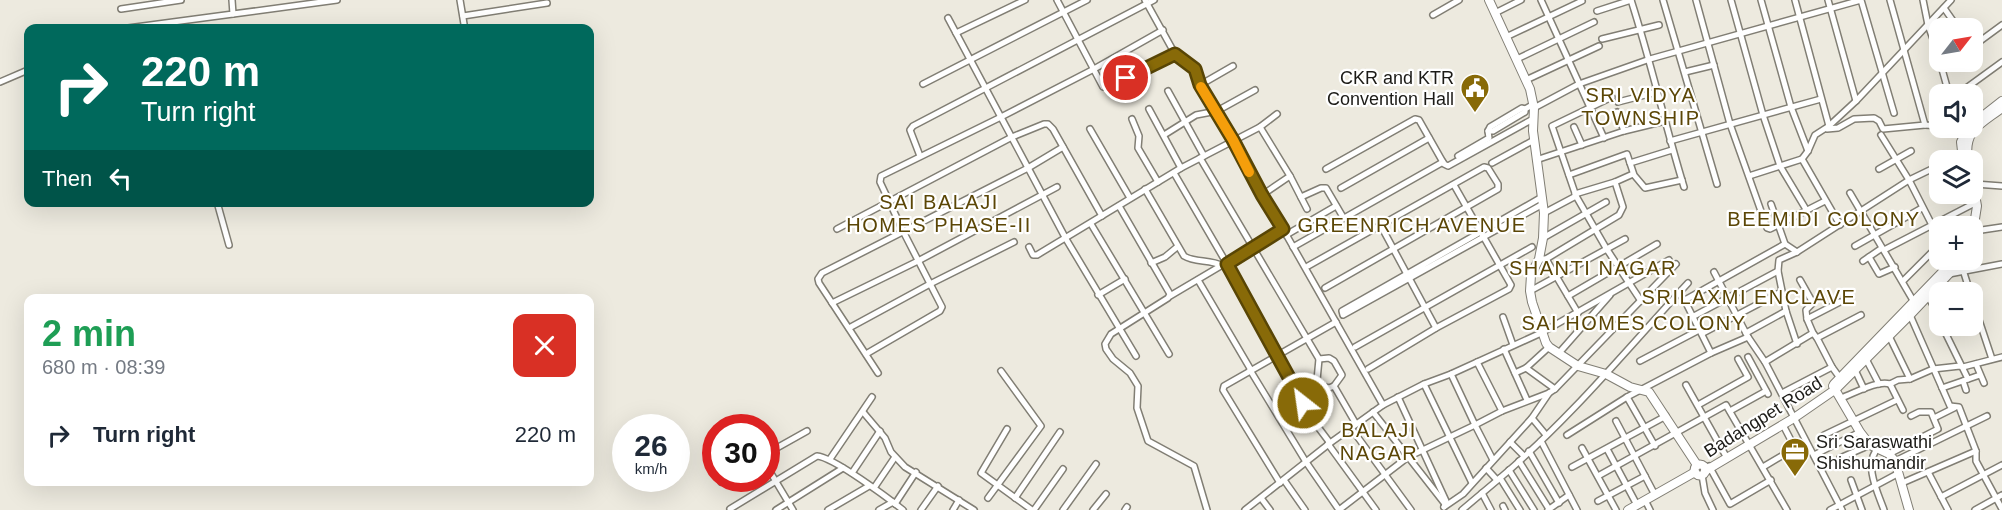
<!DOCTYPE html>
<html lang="en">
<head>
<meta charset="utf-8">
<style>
	:root { --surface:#fff; --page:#f2f2f3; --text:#1f2937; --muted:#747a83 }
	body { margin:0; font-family:Helvetica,sans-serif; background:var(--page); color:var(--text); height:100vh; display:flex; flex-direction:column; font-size:22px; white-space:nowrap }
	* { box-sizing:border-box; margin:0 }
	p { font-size:20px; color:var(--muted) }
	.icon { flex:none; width:33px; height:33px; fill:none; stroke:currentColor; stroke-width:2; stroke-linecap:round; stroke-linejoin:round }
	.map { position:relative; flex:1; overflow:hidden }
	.side { position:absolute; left:24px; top:294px; width:570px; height:192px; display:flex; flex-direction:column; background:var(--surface); border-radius:12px; box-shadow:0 6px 24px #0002 }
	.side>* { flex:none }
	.guide { position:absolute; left:24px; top:24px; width:570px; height:183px; border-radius:12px; box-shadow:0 6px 24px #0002; background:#00695c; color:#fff; overflow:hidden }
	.needle { width:39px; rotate:59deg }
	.tools { position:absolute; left:1929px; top:18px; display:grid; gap:12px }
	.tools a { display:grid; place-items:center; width:54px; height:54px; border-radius:12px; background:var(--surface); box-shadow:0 6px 24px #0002; font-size:30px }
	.speed { position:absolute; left:612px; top:414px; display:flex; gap:12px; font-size:30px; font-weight:700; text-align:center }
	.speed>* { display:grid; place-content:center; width:78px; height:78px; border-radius:50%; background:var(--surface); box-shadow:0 6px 24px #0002; line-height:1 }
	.speed small { font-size:15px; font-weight:400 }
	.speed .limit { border:9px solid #d22; background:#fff; color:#111 }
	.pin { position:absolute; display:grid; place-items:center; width:51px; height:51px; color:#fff; margin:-26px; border:3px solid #fff; border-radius:50%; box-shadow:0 2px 6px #0007 }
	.me { position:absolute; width:66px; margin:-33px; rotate:330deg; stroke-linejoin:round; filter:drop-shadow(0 0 4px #0008) }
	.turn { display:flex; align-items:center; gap:21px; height:126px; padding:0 18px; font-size:27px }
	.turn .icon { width:78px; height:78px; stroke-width:2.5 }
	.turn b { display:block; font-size:42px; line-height:51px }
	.then { display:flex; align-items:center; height:57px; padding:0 18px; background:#0003; gap:12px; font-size:22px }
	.round { display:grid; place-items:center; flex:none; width:63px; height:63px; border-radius:12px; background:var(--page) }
	.head { display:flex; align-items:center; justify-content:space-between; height:102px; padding:0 18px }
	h1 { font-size:36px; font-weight:600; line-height:45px; color:#1e9e55 }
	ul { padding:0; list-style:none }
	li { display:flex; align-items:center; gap:18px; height:78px; padding:0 18px }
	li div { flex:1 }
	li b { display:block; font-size:22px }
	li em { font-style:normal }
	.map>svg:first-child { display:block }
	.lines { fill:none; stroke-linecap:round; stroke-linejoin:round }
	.street-casing { stroke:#817e74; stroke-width:8 }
	.secondary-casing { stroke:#817e74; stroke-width:10 }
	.street { stroke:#fff; stroke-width:5 }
	.secondary { stroke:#fff; stroke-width:8 }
	.route-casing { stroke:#584505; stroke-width:15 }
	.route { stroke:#886a08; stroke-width:10 }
	.slow { stroke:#f59e0b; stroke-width:10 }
	.labels { text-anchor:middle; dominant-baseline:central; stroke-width:4.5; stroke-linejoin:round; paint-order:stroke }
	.poi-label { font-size:18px; fill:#1c1b17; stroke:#fff; text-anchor:end }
	.street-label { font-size:18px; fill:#1c1b17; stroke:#fff }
	.neighbourhood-label { font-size:20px; letter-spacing:1.5px; fill:#5b4606; stroke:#fff }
</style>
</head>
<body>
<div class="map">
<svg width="2002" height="510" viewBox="0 0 2002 510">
	<rect width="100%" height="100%" fill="#edeadf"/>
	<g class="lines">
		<g class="street-casing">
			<g id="street">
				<path d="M 460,0 L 464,24"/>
				<path d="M 1057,0 L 1103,87 L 1110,87 L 1175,54"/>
				<path d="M 1145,0 L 1175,54 L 1195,69 L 1200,85 L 1233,140 L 1262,195 L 1283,229 L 1383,405"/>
				<path d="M 1541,0 L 1604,138"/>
				<path d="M 1631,0 C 1651,62 1665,125 1684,187"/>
				<path d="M 1663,0 L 1717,184"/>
				<path d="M 1696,0 L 1730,124 L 1767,228 L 1770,229 L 1825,201"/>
				<path d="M 1731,0 L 1763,115 L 1780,166 L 1807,211"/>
				<path d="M 1761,0 L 1791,107 L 1808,151"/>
				<path d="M 1795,0 L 1829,126"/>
				<path d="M 1828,0 L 1856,101"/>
				<path d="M 1890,0 L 1925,125 L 1940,126"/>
				<path d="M 1923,0 L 1928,25 L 1940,59"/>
				<path d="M 1944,8 L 1958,28"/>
				<path d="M 121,9 L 181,0"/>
				<path d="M 1597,11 L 1631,0"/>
				<path d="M 1495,13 L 1521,0"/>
				<path d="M 233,14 L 337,0"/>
				<path d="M 1433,15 L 1459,0"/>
				<path d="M 463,16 L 547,3"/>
				<path d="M 948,18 L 1066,239 L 1136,356"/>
				<path d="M 128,28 L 233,14 L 232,0"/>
				<path d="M 956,33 L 1025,0"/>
				<path d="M 1506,37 L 1582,1"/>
				<path d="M 1602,39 L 1659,25"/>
				<path d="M 1972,47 L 2002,25"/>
				<path d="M 1517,59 L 1594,22"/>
				<path d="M 1940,62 L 1949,94"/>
				<path d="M 1943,69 L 1953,62"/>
				<path d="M 1685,72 L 1714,65"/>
				<path d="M 1526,80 L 1599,46"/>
				<path d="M 0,82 L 28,70"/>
				<path d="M 923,84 L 1087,0"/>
				<path d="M 1200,85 L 1233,66"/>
				<path d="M 1168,91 L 1204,156"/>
				<path d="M 1958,94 L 2002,62"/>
				<path d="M 1612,97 L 1552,126 L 1576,196 L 1606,248 L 1641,301"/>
				<path d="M 1618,102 L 1657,92"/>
				<path d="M 1534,108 L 1579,84 L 1650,59 L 1861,0 L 1894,113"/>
				<path d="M 1149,109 L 1181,168"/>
				<path d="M 1617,112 L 1624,131"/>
				<path d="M 1132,119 L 1139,136 L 1138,148 L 1158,182"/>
				<path d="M 1260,127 L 1290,176 L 1262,195"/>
				<path d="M 1574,127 L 1582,145"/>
				<path d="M 1090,129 L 1130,198"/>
				<path d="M 1827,129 L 1838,128 L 1854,119 L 1874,118 L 1879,121 L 1883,129 L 1925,125"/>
				<path d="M 1488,131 L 1493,131 L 1525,112 L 1525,109"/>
				<path d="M 1164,135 L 1196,115 L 1217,111 L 1255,90"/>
				<path d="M 1881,135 L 1909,180 L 1932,225"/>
				<path d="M 1670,141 L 1821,99"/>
				<path d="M 920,156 L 910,130 L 913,126 L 1154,0"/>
				<path d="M 1458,156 L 1489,138 L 1488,131 L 1490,127 L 1522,108 L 1525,109 L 1534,104"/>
				<path d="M 1200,158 L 1319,359 L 1317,380 L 1321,386 L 1329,388 L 1334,386 L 1356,424"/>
				<path d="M 1802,159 L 1840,225"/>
				<path d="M 1536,160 L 1624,131 L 1665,121"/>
				<path d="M 1950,160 L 1965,154"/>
				<path d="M 1492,163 L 1534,140"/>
				<path d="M 1630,163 L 1672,150"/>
				<path d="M 1326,169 L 1415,119 L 1419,120 L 1444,164 L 1448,166 L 1533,119"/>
				<path d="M 1879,169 L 1911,151"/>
				<path d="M 1174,173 L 1227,264 L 1312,419 L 1330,443"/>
				<path d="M 1569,175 L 1627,154 L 1634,175 L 1645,188 L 1682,180"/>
				<path d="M 1290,176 L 1307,209"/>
				<path d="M 1749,176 L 1802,159 L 1808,151 L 1815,135 L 1829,126 L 1856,101 L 1951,0"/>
				<path d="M 1975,184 L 2002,186"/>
				<path d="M 1341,188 L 1429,138"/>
				<path d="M 1145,189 L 1184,256 C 1195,263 1210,259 1223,266"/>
				<path d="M 1850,193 L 1914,302"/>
				<path d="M 1575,194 L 1615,182 L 1633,174"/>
				<path d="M 1301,197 L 1321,188 L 1326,188 L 1343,217"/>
				<path d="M 1542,197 L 1342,311 L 1343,315 L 1543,204"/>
				<path d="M 217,202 L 229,245"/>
				<path d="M 1771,204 L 1785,244 L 1797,252"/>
				<path d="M 1119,206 L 1170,294 L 1168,298 L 1111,334 L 1105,344 L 1106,349 L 1113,359 L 1130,373 L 1138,386 L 1137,408 L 1148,441 L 1194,466 L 1207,510"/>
				<path d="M 1544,213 L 1576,196"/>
				<path d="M 1091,224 L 1169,354"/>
				<path d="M 1381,226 L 1436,328"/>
				<path d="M 1962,226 L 1971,225"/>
				<path d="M 837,229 L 1012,137 L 1044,124 L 1048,124 L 1053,129 L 1102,216"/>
				<path d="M 1975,231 L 2002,227"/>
				<path d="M 1286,235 L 1336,206"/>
				<path d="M 1543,238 L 1606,202"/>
				<path d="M 1855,246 L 1922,208"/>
				<path d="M 1029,247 L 1033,255 L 1037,255 L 1181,168 L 1260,127 L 1277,114"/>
				<path d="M 1293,247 L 1443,162"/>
				<path d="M 1884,250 L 1973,204"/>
				<path d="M 1869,257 L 1879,274 L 1895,267"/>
				<path d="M 1539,259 L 1546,259 L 1619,215 L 1623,207 L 1615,182"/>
				<path d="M 1546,259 L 1578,313"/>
				<path d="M 1863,261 L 1882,248"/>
				<path d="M 1151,263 L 1165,257 L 1177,247"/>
				<path d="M 1308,266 L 1484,167 L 1488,168 L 1498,184 L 1498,189 L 1325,288"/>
				<path d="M 1778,271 L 1786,311 L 1797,344"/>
				<path d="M 1714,272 L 1748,337 L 1765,362 L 1842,510"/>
				<path d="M 1964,273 L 1970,292"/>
				<path d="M 1949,274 L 2002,264"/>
				<path d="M 1198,280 L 1251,370"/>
				<path d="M 1800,280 L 1813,303 L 1806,310 L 1807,319"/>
				<path d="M 1903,281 L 1940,244"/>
				<path d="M 1530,291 L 1625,239"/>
				<path d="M 1927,294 L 1940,319"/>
				<path d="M 1098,295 L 1125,279"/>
				<path d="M 1170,296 L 1283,229"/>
				<path d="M 1568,296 L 1657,244"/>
				<path d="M 1684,299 L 1711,353 L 1748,337"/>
				<path d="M 1972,299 L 1992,359"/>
				<path d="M 1685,300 L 1785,244"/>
				<path d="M 832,303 L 918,261 L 1057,187"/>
				<path d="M 1910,315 L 1950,406 L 1959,407 L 1976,451 L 1976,461 L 2002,509"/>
				<path d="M 1694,316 L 1778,271 L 1779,260 L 1797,252 L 1909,180 L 1940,165"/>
				<path d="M 1503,317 L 1513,345"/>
				<path d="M 1942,326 L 1968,379"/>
				<path d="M 849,328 L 930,284 L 1014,242"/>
				<path d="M 1703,333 L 1781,292"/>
				<path d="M 1746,333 L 1786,311"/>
				<path d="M 1813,333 L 1807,319 L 1840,302"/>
				<path d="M 1889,336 L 1910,379"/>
				<path d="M 1355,347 L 1532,247"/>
				<path d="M 1504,349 L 1527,400"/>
				<path d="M 1559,353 L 1610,295"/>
				<path d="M 866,354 L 940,311 L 942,307 L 904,233 L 880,182 L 881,176 L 1001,117 L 1094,69 L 1163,30"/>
				<path d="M 1748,357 L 1768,394"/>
				<path d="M 1319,359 L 1329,358 L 1334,361 L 1342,375 L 1334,386"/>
				<path d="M 1866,359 L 1879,384"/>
				<path d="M 1640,361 L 1701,329"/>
				<path d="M 1765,362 L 1813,333 L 1817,338"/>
				<path d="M 1976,364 L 1984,383"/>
				<path d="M 1526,368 L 1555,389"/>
				<path d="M 1368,369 L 1436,328 L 1509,289 L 1511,285 L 1454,185"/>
				<path d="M 1250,370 L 1306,462 L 1339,510"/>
				<path d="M 1855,370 L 1864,389"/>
				<path d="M 878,373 L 819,283 L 818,279 L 822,273 L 1028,168 L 1063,147"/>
				<path d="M 1515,373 L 1526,368 L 1549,347"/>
				<path d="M 1451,374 L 1475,425 L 1502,411 L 1477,362"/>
				<path d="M 1840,378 L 1832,367 L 1817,338 L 1861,315"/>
				<path d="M 1963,381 L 1966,390"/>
				<path d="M 1424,384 L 1472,483"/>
				<path d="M 1890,384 L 1903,410"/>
				<path d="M 1686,385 L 1727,458"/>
				<path d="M 1942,388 L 1980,375"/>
				<path d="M 1782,393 L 1832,367"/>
				<path d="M 1398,397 L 1446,501 L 1444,507"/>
				<path d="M 1627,397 L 1655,446"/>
				<path d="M 1841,398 C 1855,393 1877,380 1890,384 L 1898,380 L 1910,379 L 1933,369 L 1960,366 L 1963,367 L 2002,357"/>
				<path d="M 1698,405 L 1748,377 L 1738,359"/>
				<path d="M 1502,411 L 1549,393 L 1555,389 L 1676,264"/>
				<path d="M 1730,411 L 1766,391"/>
				<path d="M 863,412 L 885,438 L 891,452 L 905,467 L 974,510"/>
				<path d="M 1373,412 L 1445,504"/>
				<path d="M 1532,418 L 1546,435"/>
				<path d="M 1934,418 L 1954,408"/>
				<path d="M 1616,421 L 1655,495"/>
				<path d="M 1351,428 L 1411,510"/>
				<path d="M 1007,429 L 981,473 L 1032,510"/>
				<path d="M 1567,435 L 1627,397 L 1711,353"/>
				<path d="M 1824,435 L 1897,400"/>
				<path d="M 1541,441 L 1577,510"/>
				<path d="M 1510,442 L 1524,456"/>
				<path d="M 1328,444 L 1376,510"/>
				<path d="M 1582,448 L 1616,510"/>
				<path d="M 1607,449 L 1637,505"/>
				<path d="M 1529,451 L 1559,503"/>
				<path d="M 766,454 L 807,431"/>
				<path d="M 1889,454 L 1938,429 L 1931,412 L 1919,412 L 1911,416"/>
				<path d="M 1814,455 L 1860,432"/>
				<path d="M 1840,458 L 1870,445"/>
				<path d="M 830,459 L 872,397"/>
				<path d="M 1519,461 L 1549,509"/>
				<path d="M 1895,461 L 1987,416"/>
				<path d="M 766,465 L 793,510"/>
				<path d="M 1709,466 L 1730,504 L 1771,480"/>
				<path d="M 1572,467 L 1666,416"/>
				<path d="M 1763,467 L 1795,448 L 1783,425"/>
				<path d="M 1486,468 L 1497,480"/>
				<path d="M 1509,470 L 1534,510"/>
				<path d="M 1928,472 L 1948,510"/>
				<path d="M 852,473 L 880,431"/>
				<path d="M 1702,475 L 1705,493 L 1713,510"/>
				<path d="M 1598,476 L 1726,405 L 1787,510"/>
				<path d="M 1284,480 L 1305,510"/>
				<path d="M 1851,480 L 1862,510"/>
				<path d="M 721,482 L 727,478"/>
				<path d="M 1280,483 L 1223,390 L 1224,386 L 1336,322"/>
				<path d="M 1902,483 L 1976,451"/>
				<path d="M 874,488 L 895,457"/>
				<path d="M 1482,493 L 1491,510"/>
				<path d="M 1941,497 L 2002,465"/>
				<path d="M 988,498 L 1041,426 L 1001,371"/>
				<path d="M 1015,498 L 1060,432"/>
				<path d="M 1261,498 L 1270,510"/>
				<path d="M 1598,501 L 1645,476"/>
				<path d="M 895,504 L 916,472"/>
				<path d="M 1647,504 L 1650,510"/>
				<path d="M 1503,506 L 1505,510"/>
				<path d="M 1444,507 L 1463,494 L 1532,418 L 1549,393"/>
				<path d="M 730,509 L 817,456 C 833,457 888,498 903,510"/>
				<path d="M 776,510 L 843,468"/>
				<path d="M 828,510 L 869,486"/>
				<path d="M 879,510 L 893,502"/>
				<path d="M 921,510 L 938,486"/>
				<path d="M 953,510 L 959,500"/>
				<path d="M 1034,510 L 1063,469"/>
				<path d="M 1063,510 L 1096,464"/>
				<path d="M 1093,510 L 1106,494"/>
				<path d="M 1125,510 L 1127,507"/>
				<path d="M 1245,510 L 1330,443 L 1383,405 L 1424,384 L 1451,374 L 1541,333 L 1669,260"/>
				<path d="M 1339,510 L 1408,457 L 1475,425 L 1493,460"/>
				<path d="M 1462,510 L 1500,478"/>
				<path d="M 1520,510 L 1500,478 C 1569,420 1627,349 1688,283"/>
				<path d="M 1548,510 L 1569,495"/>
				<path d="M 1830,510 L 1899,473"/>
				<path d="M 1884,510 C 1878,493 1863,464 1878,448 C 1881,445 1886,442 1890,440"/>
				<path d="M 1975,510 L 2002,495"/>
			</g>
		</g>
		<g class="secondary-casing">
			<g id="secondary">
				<path d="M 1489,0 L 1530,89 L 1534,108 L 1533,131 L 1544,213 L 1543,238 L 1539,259 L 1531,275 L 1530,291 L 1532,302 L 1546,343 L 1549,347 L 1578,366 L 1606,374 L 1630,387 L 1649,392 L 1697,465"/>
				<path d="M 1974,123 L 2002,101"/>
				<path d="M 1963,160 L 1961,142 L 1968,128"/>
				<path d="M 1968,160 C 1963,130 1981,124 2002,108"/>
				<path d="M 1972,178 L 1977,206 L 1972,238"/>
				<path d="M 1834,384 L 1954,260"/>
				<path d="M 1833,386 L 1860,432 L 1870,445 L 1889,454 L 1895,461 L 1909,510"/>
				<circle cx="1700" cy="470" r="5.5"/>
				<path d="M 1705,471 L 1794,418 L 1836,389 L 1910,315 L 1962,260"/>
				<path d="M 1628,510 L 1695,472"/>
			</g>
		</g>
		<use href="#street" class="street"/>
		<use href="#secondary" class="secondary"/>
	</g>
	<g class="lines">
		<g class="route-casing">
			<path id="route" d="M 1126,78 L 1175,54 L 1195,69 L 1200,85 L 1233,140 L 1262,195 L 1283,229 L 1227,264 L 1303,403"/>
		</g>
		<use href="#route" class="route"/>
		<path class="slow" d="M 1201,87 L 1233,140 L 1249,172"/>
	</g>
	<defs>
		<g id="civic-pin" transform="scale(1.5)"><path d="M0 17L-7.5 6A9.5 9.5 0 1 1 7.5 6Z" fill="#886a08" stroke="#fff"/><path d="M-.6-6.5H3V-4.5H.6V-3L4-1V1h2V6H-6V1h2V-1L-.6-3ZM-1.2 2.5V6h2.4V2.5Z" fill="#fff"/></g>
		<g id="office-pin" transform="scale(1.5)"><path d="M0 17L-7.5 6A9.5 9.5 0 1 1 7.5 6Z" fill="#886a08" stroke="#fff"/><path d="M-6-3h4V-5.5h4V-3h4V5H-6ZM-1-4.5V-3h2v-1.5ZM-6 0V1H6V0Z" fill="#fff"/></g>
	</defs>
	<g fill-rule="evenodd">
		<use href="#civic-pin" x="1475" y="88"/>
		<use href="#office-pin" x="1795" y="452"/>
	</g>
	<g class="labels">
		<g class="poi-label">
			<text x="1454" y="78">CKR and KTR<tspan x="1454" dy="21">Convention Hall</tspan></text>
			<text x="1816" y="442" text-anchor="start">Sri Saraswathi<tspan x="1816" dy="21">Shishumandir</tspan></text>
		</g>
		<g class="street-label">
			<text transform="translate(1763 417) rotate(-32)">Badangpet Road</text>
		</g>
		<g class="neighbourhood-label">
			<text x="1641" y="95">SRI VIDYA<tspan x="1641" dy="23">TOWNSHIP</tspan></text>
			<text x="939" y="202">SAI BALAJI<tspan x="939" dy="23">HOMES PHASE-II</tspan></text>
			<text x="1824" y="219">BEEMIDI COLONY</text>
			<text x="1412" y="225">GREENRICH AVENUE</text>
			<text x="1593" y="268">SHANTI NAGAR</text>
			<text x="1749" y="297">SRILAXMI ENCLAVE</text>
			<text x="1634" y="323">SAI HOMES COLONY</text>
			<text x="1379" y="430">BALAJI<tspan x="1379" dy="23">NAGAR</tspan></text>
		</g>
	</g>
</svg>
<div class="tools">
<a><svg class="needle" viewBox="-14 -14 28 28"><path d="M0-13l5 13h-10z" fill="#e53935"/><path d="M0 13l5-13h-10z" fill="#747a83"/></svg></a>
<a><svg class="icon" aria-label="sound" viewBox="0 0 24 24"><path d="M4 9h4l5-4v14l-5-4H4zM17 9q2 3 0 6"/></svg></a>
<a><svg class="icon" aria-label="layers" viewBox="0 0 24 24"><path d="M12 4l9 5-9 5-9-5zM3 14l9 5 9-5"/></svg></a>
<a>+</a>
<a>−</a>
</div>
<div class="speed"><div>26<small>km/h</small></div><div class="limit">30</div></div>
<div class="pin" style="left:1126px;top:78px;background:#d93025"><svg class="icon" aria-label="arrive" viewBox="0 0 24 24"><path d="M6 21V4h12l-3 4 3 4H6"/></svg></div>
<svg class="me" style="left:1303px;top:403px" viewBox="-20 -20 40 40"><circle r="17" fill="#886a08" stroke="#fff" stroke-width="3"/><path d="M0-11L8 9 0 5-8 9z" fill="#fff"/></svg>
<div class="guide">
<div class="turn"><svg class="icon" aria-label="right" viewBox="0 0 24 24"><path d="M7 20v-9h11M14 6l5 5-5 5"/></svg><div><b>220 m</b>Turn right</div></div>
<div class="then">Then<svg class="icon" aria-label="left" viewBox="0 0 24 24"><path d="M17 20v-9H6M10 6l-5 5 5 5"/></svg></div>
</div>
<section class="side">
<div class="head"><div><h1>2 min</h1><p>680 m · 08:39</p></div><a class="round" style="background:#d93025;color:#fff"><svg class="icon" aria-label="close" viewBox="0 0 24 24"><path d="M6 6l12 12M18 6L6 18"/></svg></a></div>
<ul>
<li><svg class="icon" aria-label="right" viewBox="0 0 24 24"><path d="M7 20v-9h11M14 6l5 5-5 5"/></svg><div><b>Turn right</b></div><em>220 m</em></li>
</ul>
</section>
</div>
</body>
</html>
